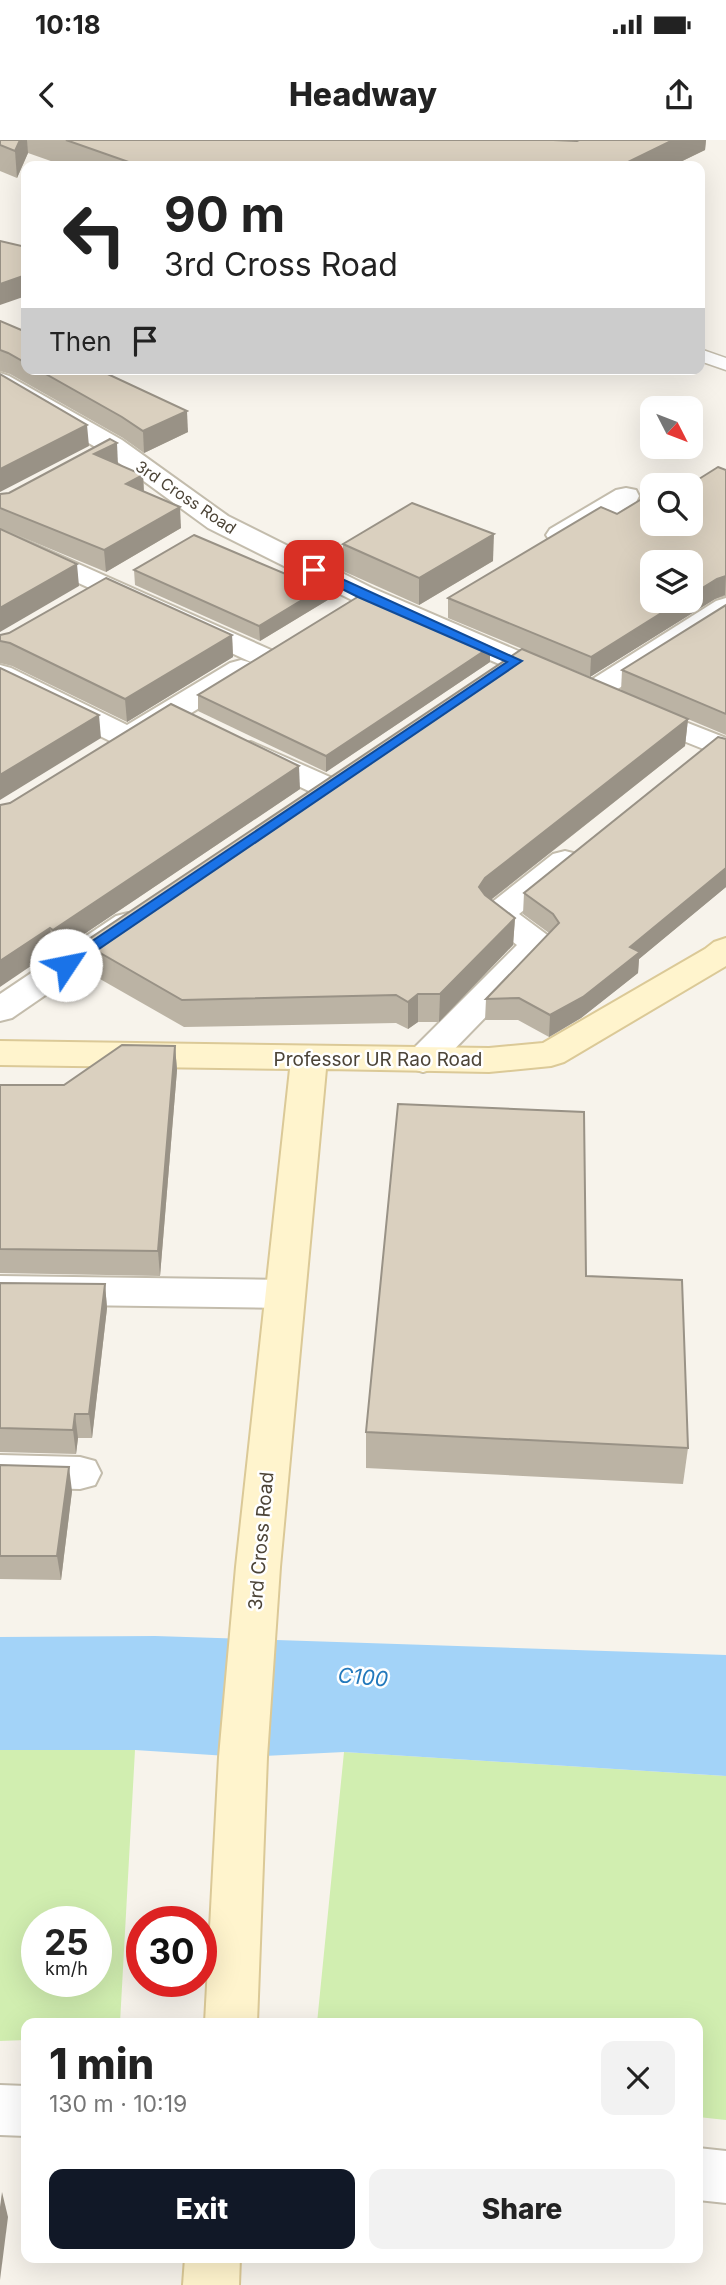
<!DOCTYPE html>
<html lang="en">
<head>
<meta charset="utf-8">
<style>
	:root { --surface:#fff; --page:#f2f2f2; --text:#222; --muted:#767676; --accent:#111827 }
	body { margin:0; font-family:Inter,sans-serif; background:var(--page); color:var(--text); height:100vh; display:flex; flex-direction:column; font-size:26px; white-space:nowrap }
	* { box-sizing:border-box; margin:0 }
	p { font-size:23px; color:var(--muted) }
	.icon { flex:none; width:38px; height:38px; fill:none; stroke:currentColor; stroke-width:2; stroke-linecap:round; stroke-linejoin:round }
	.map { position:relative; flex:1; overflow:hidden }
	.side { position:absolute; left:21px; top:1878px; width:682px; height:245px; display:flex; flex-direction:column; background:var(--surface); border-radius:14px; box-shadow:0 7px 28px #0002 }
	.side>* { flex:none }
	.top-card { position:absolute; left:21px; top:21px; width:684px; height:214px; border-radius:14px; box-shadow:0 7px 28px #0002; background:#fff; color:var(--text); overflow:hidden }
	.needle { width:46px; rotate:132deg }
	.tools { position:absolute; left:640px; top:256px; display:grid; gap:14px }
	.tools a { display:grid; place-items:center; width:63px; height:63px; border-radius:14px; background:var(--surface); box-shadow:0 7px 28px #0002; font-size:35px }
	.speed { position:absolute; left:21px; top:1766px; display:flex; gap:14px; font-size:35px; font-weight:700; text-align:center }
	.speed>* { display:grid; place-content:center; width:91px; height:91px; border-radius:50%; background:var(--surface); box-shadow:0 7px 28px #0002; line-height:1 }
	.speed small { font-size:18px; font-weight:400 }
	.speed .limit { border:10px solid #d22; background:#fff; color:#111 }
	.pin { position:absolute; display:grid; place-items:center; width:60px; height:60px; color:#fff; margin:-30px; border-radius:14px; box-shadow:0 4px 10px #0006 }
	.me { position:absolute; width:77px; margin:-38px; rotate:56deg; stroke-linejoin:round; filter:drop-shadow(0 0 5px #0008) }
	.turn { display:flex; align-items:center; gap:24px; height:147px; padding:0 28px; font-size:32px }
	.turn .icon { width:91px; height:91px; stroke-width:2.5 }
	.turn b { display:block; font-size:49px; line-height:60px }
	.then { display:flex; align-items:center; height:66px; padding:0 28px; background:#0003; gap:14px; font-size:26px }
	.round { display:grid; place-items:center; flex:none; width:74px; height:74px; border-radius:14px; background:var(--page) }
	.summary { display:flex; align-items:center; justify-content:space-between; height:119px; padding:0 28px }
	h1 { font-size:42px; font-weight:800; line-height:52px }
	.primary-button { display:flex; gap:14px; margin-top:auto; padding:14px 28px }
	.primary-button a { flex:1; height:80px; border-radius:14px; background:var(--accent); color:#fff; font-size:28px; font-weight:800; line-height:80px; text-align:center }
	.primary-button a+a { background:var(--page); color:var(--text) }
	.status { display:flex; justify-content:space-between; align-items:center; height:49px; padding:0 35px; background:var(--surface); direction:ltr }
	.status svg { height:19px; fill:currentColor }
	header { display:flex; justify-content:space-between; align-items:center; height:91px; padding:0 28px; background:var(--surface); font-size:32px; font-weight:800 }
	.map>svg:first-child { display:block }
	.green { fill:#d1eeb0; fill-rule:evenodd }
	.water { fill:#a3d3f8 }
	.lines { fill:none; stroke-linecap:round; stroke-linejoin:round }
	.lane-casing { stroke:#c3bcac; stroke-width:3 }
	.street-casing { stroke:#c3bcac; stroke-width:4 }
	.secondary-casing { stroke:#dbc997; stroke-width:4 }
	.lane { fill:#fff; fill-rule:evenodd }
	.street { fill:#fff; fill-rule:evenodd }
	.secondary { fill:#fff4cd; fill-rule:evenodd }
	.wall { fill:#bbb3a4 }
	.shaded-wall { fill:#999286 }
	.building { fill:#dad0bf; stroke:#999286; stroke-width:2 }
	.route { fill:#1a73e8; stroke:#114b97; stroke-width:2 }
	.labels { text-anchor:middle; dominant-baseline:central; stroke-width:5; stroke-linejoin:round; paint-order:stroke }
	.far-street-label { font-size:16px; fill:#4c4437; stroke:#fff }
	.street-label { font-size:19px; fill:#4c4437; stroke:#fff }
	.water-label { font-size:21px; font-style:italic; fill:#2379bc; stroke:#fff }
</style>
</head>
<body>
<div class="status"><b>10:18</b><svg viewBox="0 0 49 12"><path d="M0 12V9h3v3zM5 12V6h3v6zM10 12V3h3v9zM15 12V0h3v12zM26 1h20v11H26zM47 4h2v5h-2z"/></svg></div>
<header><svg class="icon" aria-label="back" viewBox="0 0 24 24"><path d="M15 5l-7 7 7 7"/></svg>Headway<svg class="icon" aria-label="share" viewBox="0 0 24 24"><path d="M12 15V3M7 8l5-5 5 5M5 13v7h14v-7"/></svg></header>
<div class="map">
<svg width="726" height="2145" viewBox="0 0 726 2145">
	<rect width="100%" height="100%" fill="#f7f3eb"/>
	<g class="green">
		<path d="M 0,1610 L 135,1610 L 120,1883 L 26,1883 L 26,1900 L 0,1901 ZM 37,1782 L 96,1782 L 96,1841 L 37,1841 Z"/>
		<path d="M 344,1612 L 726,1636 L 726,1980 L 698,1977 L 698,1883 L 317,1883 Z"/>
	</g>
	<path class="water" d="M 155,1496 L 726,1515 L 726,1636 L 344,1612 L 243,1617 L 135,1610 L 0,1610 L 0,1497 Z"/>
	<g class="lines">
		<g class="lane-casing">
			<path id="lane" d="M 700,209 L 726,218 L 726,230 L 700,221 Z"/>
		</g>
		<g class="street-casing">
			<g id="street">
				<path d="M 0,233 L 9,236 L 122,300 L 228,376 L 372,448 L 567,532 L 571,538 L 567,544 L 556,547 L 545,544 L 352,460 L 208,388 L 104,312 L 0,251 Z"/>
				<path d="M 626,348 L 636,350 L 639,356 L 636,362 L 570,401 L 560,403 L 550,401 L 546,395 L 550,389 L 616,350 Z"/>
				<path d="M 0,389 L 271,510 L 276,516 L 271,522 L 261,525 L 251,522 L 0,407 Z"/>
				<path d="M 726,458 L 726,480 L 602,559 L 591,562 L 580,559 L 576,553 L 580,547 L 716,461 Z"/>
				<path d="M 241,520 L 252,523 L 256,529 L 252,535 L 140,605 L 129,607 L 118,605 L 0,546 L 0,525 L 11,528 L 127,585 L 230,523 Z"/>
				<path d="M 637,563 L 726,598 L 726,618 L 626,578 L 622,572 L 626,566 Z"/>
				<path d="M 251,602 L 339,641 L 344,648 L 339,655 L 328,657 L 317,655 L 240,618 L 235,611 L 240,604 Z"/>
				<path d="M 565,711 L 577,714 L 581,721 L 577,728 L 519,774 L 550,797 L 555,804 L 550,811 L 436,928 L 423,932 L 410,928 L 405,920 L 410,912 L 517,805 L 486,781 L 481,774 L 486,767 L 553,714 Z"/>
				<path d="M 128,773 L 140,776 L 145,783 L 140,790 L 12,878 L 0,881 L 0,854 L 116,776 Z"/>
				<path d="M 0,1136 L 285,1140 L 299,1144 L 305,1154 L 299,1164 L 285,1168 L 0,1164 Z"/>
				<path d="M 0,1315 L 80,1317 L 95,1321 L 101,1333 L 95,1345 L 80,1349 L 0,1347 Z"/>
				<path d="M 0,1945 L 26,1946 L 26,1996 L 0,1995 Z"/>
				<path d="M 698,2008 L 726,2011 L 726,2063 L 698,2060 Z"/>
			</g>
		</g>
		<g class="secondary-casing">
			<g id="secondary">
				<path d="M 726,798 L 726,826 L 564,922 L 551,926 L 489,932 L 326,929 L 280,1427 L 267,1617 L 257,1883 L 205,1883 L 219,1617 L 236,1427 L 290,929 L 0,925 L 0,901 L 489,908 L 543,903 L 705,809 L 714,802 Z"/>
				<path d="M 185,2118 L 240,2118 L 239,2145 L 183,2145 Z"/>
			</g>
		</g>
		<use href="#lane" class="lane"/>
		<use href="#street" class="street"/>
		<use href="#secondary" class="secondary"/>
	</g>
	<g class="wall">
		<path d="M 0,0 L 706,0 L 705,10 L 672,26 L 65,26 L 28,13 L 17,38 L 0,31 Z"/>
		<path d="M 0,181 L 26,192 L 26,229 L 97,229 L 188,292 L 144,313 L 123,298 L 10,234 L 0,231 Z"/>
		<path d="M 118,324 L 143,335 L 144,351 L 181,388 L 106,432 L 0,388 L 0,354 L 9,353 Z"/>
		<path d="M 726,330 L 726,456 L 715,459 L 590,537 L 448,478 L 448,458 L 617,374 L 650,359 Z"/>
		<path d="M 343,404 L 493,421 L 419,465 L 343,431 Z"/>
		<path d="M 134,430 L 302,441 L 335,440 L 336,455 L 260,501 L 135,445 Z"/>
		<path d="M 726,465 L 726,595 L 621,551 L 622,530 Z"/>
		<path d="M 0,495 L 232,495 L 233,517 L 127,582 L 12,526 L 0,523 Z"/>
		<path d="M 490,522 L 326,632 L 198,571 L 198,555 Z"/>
		<path d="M 688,579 L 685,606 L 491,760 L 515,778 L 513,805 L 439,882 L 418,882 L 408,889 L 396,883 L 184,887 L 86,831 L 83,803 Z"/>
		<path d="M 726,599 L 726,747 L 639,819 L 638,833 L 581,878 L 549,897 L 518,880 L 485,880 L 486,859 L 549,793 L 523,774 L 524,753 Z"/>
		<path d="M 300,649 L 56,813 L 53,811 L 0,665 Z"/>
		<path d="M 175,906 L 177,930 L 160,1136 L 0,1133 L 0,945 L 64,945 Z"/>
		<path d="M 586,1136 L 688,1308 L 683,1344 L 366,1328 L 366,1292 Z"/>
		<path d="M 0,1143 L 105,1144 L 107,1168 L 92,1298 L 78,1298 L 76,1314 L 0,1312 Z"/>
		<path d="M 0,1325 L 72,1351 L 61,1440 L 0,1439 Z"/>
	</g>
	<g class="shaded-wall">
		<path d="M 20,0 L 27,0 L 28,13 L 17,38 L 15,11 Z"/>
		<path d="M 673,0 L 706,0 L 705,10 L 672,26 L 620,26 Z"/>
		<path d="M 26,135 L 26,156 L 0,165 L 0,144 Z"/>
		<path d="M 187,271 L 188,292 L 144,313 L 143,291 Z"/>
		<path d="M 87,285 L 89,306 L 0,352 L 0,329 Z"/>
		<path d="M 117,303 L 118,325 L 94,314 Z"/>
		<path d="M 143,335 L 144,356 L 126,344 Z"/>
		<path d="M 180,367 L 181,388 L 106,432 L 104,410 Z"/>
		<path d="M 494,394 L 493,421 L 419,465 L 419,438 Z"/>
		<path d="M 77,424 L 79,446 L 0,492 L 0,468 Z"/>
		<path d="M 726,436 L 725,455 L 715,459 L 590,537 L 591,517 L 682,460 L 691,460 L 691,455 L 717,439 Z"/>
		<path d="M 335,440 L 336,455 L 260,501 L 259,486 Z"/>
		<path d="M 232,495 L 233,517 L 127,582 L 125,559 Z"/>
		<path d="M 490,507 L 490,522 L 326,632 L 326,616 Z"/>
		<path d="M 99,575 L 101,598 L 0,660 L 0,635 Z"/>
		<path d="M 688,579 L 685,606 L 484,765 L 479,747 L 485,738 Z"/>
		<path d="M 299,626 L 300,649 L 56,813 L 53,790 Z"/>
		<path d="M 726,728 L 726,747 L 639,819 L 638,833 L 581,878 L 549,897 L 550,875 L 630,807 Z"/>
		<path d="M 515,778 L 513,805 L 439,882 L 440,854 Z"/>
		<path d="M 50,788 L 53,811 L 0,847 L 0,821 Z"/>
		<path d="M 418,854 L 418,882 L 408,889 L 408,862 Z"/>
		<path d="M 175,906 L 177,930 L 160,1136 L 158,1111 Z"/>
		<path d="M 105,1144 L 107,1168 L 92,1298 L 89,1274 Z"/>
		<path d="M 75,1274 L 78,1298 L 76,1314 L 73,1290 Z"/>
		<path d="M 69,1327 L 72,1351 L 61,1440 L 57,1416 Z"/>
		<path d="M 2,2052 L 8,2077 L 0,2140 L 0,2067 Z"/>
	</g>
	<g class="building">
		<path d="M 0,0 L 20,0 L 15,11 L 0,5 Z"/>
		<path d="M 66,0 L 553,0 L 577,1 L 579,0 L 673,0 L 620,26 L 140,26 Z"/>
		<path d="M 0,101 L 26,107 L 26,135 L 0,144 Z"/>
		<path d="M 0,181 L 26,192 L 26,223 L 8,213 L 0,210 Z"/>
		<path d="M 37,229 L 97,229 L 187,271 L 143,291 L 122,277 Z"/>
		<path d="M 0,234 L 87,285 L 0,329 Z"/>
		<path d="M 110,299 L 117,303 L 94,314 L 143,335 L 126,344 L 180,367 L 104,410 L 0,368 L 0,354 L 9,353 Z"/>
		<path d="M 718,327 L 726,330 L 726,436 L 717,439 L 691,455 L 691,422 L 653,422 L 653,460 L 682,460 L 591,517 L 448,458 L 601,367 L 617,374 L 645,357 L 650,359 L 653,357 L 653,383 L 691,383 L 691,345 L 673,345 L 681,340 L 691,344 Z"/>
		<path d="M 412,363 L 494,394 L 419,438 L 343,404 Z"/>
		<path d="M 0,389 L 77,424 L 0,468 Z"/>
		<path d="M 194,395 L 302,441 L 318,431 L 335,440 L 259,486 L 134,430 Z"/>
		<path d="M 106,438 L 232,495 L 125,559 L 10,503 L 0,501 L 0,495 L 9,493 Z"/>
		<path d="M 364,453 L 490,507 L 326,616 L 198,555 Z"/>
		<path d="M 726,465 L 726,574 L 622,530 Z"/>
		<path d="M 522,509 L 688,579 L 485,738 L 479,747 L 485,755 L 515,778 L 440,854 L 418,854 L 408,862 L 396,855 L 182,860 L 83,803 Z"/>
		<path d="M 0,528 L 99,575 L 0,635 Z"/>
		<path d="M 171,564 L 299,626 L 53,790 L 50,788 L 0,821 L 0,665 L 10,663 Z"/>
		<path d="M 718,597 L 726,599 L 726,728 L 630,807 L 640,812 L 583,857 L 550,875 L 519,858 L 486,859 L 559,783 L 553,774 L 524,753 Z"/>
		<path d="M 122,905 L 175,906 L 158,1111 L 0,1109 L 0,945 L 64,945 Z"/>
		<path d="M 398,964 L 584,972 L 586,1136 L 682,1140 L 688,1308 L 366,1292 Z"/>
		<path d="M 0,1143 L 105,1144 L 89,1274 L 75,1274 L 73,1290 L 0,1288 Z"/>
		<path d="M 0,1325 L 69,1327 L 57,1416 L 0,1416 Z"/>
	</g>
	<path class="route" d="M 310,428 L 318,428 L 522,521 L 71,828 L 61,828 L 61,822 L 507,522 L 358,457 L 310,433 Z"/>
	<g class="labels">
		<g class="far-street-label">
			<text transform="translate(186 357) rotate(34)">3rd Cross Road</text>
		</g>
		<g class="street-label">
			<text x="378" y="919">Professor UR Rao Road</text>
			<text transform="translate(261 1401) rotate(-85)">3rd Cross Road</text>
		</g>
		<g class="water-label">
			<text transform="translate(363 1537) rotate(5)">C100</text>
		</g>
	</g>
</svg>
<div class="tools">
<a><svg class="needle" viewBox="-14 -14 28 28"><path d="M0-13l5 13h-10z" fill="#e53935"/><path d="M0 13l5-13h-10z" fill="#767676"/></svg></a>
<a><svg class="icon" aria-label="search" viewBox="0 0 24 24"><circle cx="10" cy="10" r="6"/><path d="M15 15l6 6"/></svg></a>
<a><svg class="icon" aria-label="layers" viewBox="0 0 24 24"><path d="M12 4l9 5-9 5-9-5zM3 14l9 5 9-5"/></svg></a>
</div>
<div class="speed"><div>25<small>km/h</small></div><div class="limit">30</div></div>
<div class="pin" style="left:314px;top:430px;background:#d93025"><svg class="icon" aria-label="arrive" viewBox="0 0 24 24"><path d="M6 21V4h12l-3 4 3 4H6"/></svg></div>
<svg class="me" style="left:66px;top:825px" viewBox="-20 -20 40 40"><circle r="19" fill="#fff"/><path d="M0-13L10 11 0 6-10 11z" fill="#1a73e8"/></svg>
<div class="top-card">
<div class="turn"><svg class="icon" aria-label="left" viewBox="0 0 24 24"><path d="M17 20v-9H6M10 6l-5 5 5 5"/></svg><div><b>90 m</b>3rd Cross Road</div></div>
<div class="then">Then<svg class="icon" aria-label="arrive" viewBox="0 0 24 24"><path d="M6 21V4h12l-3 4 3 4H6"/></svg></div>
</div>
<section class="side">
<div class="summary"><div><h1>1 min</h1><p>130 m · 10:19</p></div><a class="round"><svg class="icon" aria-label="close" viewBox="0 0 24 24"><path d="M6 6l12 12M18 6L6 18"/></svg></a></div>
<div class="primary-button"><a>Exit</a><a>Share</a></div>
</section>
</div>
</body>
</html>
